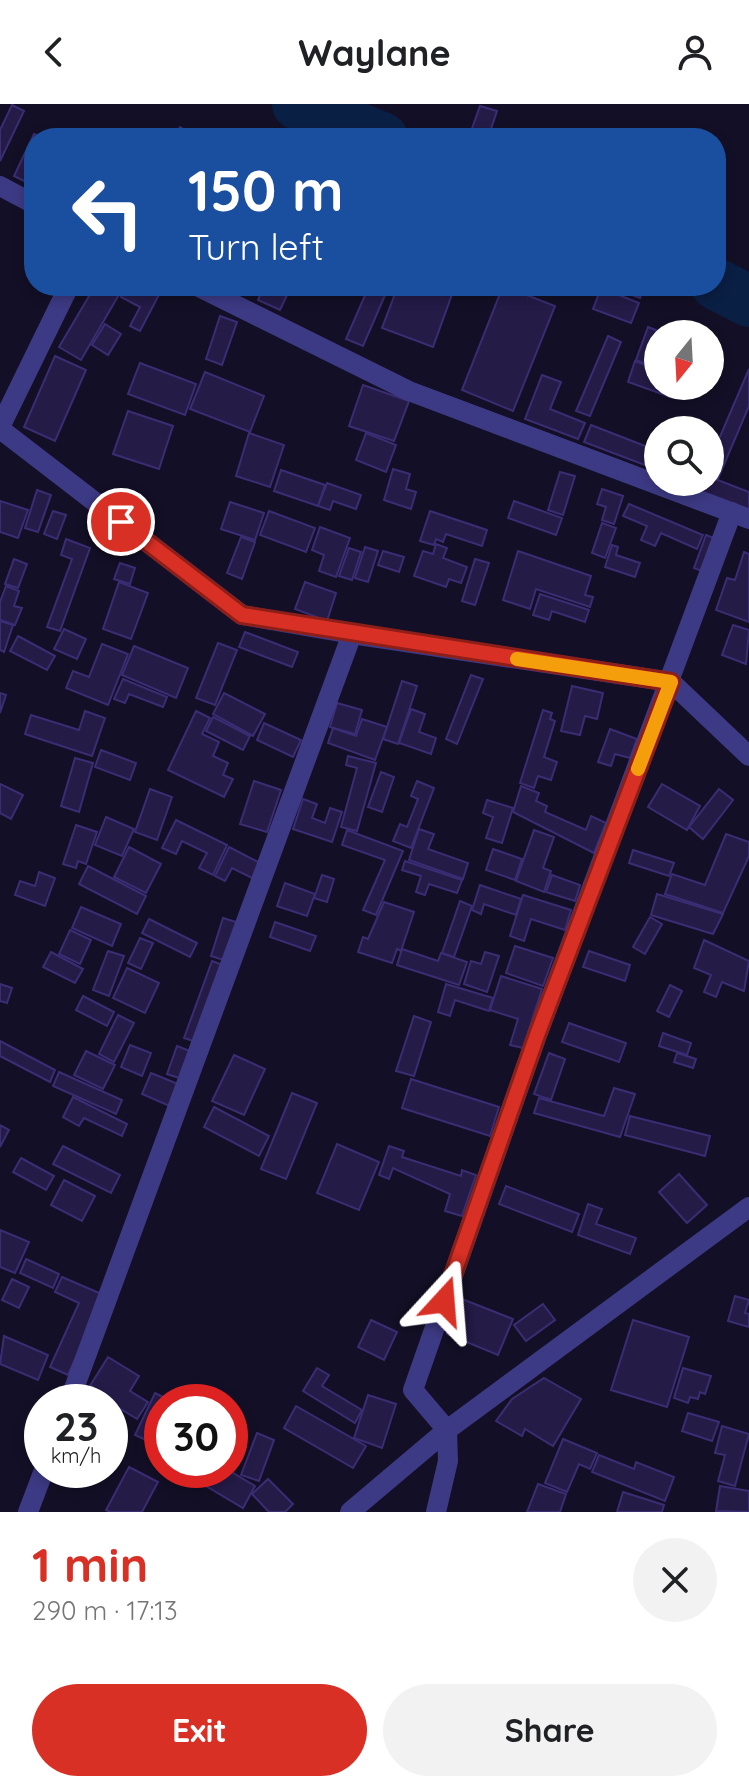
<!DOCTYPE html>
<html lang="en">
<head>
<meta charset="utf-8">
<style>
	:root { --surface:#fff; --page:#f2f2f2; --text:#202124; --muted:#757577; --accent:#d93025 }
	body { margin:0; font-family:Quicksand,sans-serif; background:var(--page); color:var(--text); height:100vh; display:flex; flex-direction:column; font-size:30px; white-space:nowrap }
	* { box-sizing:border-box; margin:0 }
	p { font-size:26px; color:var(--muted) }
	.icon { flex:none; width:44px; height:44px; fill:none; stroke:currentColor; stroke-width:2; stroke-linecap:round; stroke-linejoin:round }
	.map { position:relative; height:1408px; overflow:hidden }
	.side { display:flex; flex-direction:column; background:var(--surface); flex:1 }
	.side>* { flex:none }
	.top-card { position:absolute; left:24px; top:24px; width:702px; height:168px; border-radius:32px; box-shadow:0 4px 12px #0003; background:#1a4fa0; color:#fff; overflow:hidden }
	.needle { width:52px; rotate:198deg }
	.tools { position:absolute; left:644px; top:216px; display:grid; gap:16px }
	.tools a { display:grid; place-items:center; width:80px; height:80px; border-radius:50%; background:var(--surface); box-shadow:0 4px 12px #0003; font-size:40px }
	.speed { position:absolute; left:24px; top:1280px; display:flex; gap:16px; font-size:40px; font-weight:700; text-align:center }
	.speed>* { display:grid; place-content:center; width:104px; height:104px; border-radius:50%; background:var(--surface); box-shadow:0 4px 12px #0003; line-height:1 }
	.speed small { font-size:20px; font-weight:400 }
	.speed .limit { border:12px solid #d22; background:#fff; color:#111 }
	.pin { position:absolute; display:grid; place-items:center; width:68px; height:68px; color:#fff; margin:-34px; border:4px solid #fff; border-radius:50%; box-shadow:0 2px 8px #0007 }
	.me { position:absolute; width:88px; margin:-44px; rotate:19deg; stroke-linejoin:round; filter:drop-shadow(0 0 6px #0008) }
	.turn { display:flex; align-items:center; gap:28px; height:168px; padding:0 32px; font-size:36px }
	.turn .icon { width:104px; height:104px; stroke-width:2.5 }
	.turn b { display:block; font-size:56px; line-height:68px }
	.round { display:grid; place-items:center; flex:none; width:84px; height:84px; border-radius:42px; background:var(--page) }
	.head { display:flex; align-items:center; justify-content:space-between; height:136px; padding:0 32px }
	h1 { font-size:48px; font-weight:800; line-height:60px; color:var(--accent) }
	.cta { display:flex; gap:16px; margin-top:auto; padding:16px 32px }
	.cta a { flex:1; height:92px; border-radius:48px; background:var(--accent); color:#fff; font-size:32px; font-weight:800; line-height:92px; text-align:center }
	.cta a+a { background:var(--page); color:var(--text) }
	header { display:flex; justify-content:space-between; align-items:center; height:104px; padding:0 32px; background:var(--surface); font-size:36px; font-weight:800 }
	.map>svg:first-child { display:block }
	.lines { fill:none; stroke-linecap:round; stroke-linejoin:round }
	.river { stroke:#0a1f44; stroke-width:52 }
	.building { fill:#241b47; stroke:#3b2d73; stroke-width:2 }
	.minor { stroke:#3d3a85; stroke-width:20 }
	.route-casing { stroke:#8d1f18; stroke-width:20 }
	.route { stroke:#d93025; stroke-width:14 }
	.slow { stroke:#f59e0b; stroke-width:14 }
</style>
</head>
<body>
<header><svg class="icon" aria-label="back" viewBox="0 0 24 24"><path d="M15 5l-7 7 7 7"/></svg>Waylane<svg class="icon" aria-label="person" viewBox="0 0 24 24"><circle cx="12" cy="8" r="4"/><path d="M4 21q1-7 8-7t8 7"/></svg></header>
<div class="map">
<svg width="749" height="1408" viewBox="0 0 749 1408">
	<rect width="100%" height="100%" fill="#130f26"/>
	<g class="lines">
		<g class="river">
			<path d="M 298,0 L 382,34"/>
			<path d="M 716,180 L 749,197"/>
		</g>
	</g>
	<g class="building">
		<path d="M 12,1 L 24,7 L 0,57 L 0,26 Z"/>
		<path d="M 480,2 L 497,7 L 488,34 L 470,30 Z"/>
		<path d="M 180,23 L 198,34 L 173,34 Z"/>
		<path d="M 34,30 L 43,34 L 34,34 L 34,82 L 14,72 Z"/>
		<path d="M 95,182 L 124,182 L 81,256 L 59,243 Z"/>
		<path d="M 126,182 L 151,182 L 161,187 L 140,227 L 130,222 L 140,203 L 121,193 Z"/>
		<path d="M 233,182 L 256,182 L 250,191 Z"/>
		<path d="M 264,182 L 278,182 L 288,189 L 280,206 L 258,196 Z"/>
		<path d="M 369,182 L 389,182 L 363,242 L 346,235 Z"/>
		<path d="M 398,182 L 455,182 L 433,243 L 382,224 Z"/>
		<path d="M 503,182 L 555,202 L 513,307 L 462,286 Z"/>
		<path d="M 608,182 L 644,182 L 640,194 Z"/>
		<path d="M 601,184 L 639,199 L 631,219 L 593,205 Z"/>
		<path d="M 220,212 L 237,218 L 222,261 L 206,255 Z"/>
		<path d="M 105,220 L 121,230 L 108,251 L 92,241 Z"/>
		<path d="M 648,223 L 666,230 L 658,230 L 654,263 L 636,256 Z"/>
		<path d="M 608,232 L 621,238 L 590,312 L 576,307 Z"/>
		<path d="M 55,252 L 86,266 L 55,337 L 24,323 Z"/>
		<path d="M 635,257 L 656,265 L 658,260 L 658,282 L 678,282 L 673,294 L 628,278 Z"/>
		<path d="M 140,259 L 196,280 L 185,311 L 128,290 Z"/>
		<path d="M 749,265 L 749,302 L 718,375 L 710,371 L 710,356 Z"/>
		<path d="M 205,268 L 264,292 L 250,328 L 190,305 Z"/>
		<path d="M 542,271 L 561,278 L 550,305 L 585,319 L 578,335 L 525,315 Z"/>
		<path d="M 363,281 L 409,297 L 394,337 L 349,322 Z"/>
		<path d="M 128,307 L 173,322 L 159,365 L 113,350 Z"/>
		<path d="M 591,321 L 658,347 L 658,366 L 584,338 Z"/>
		<path d="M 249,329 L 284,341 L 270,383 L 236,372 Z"/>
		<path d="M 366,329 L 396,341 L 386,368 L 356,356 Z"/>
		<path d="M 393,365 L 410,370 L 406,385 L 416,388 L 411,405 L 384,396 Z"/>
		<path d="M 281,366 L 325,381 L 318,402 L 274,387 Z"/>
		<path d="M 560,368 L 575,372 L 563,411 L 548,406 Z"/>
		<path d="M 710,373 L 749,388 L 749,406 L 694,385 L 697,378 L 710,378 Z"/>
		<path d="M 327,379 L 361,391 L 356,405 L 333,397 L 330,406 L 318,402 Z"/>
		<path d="M 602,385 L 623,392 L 614,420 L 602,416 L 606,403 L 597,400 Z"/>
		<path d="M 37,386 L 51,391 L 38,428 L 25,424 Z"/>
		<path d="M 0,397 L 28,406 L 18,434 L 0,428 Z"/>
		<path d="M 514,397 L 562,414 L 556,431 L 508,414 Z"/>
		<path d="M 230,398 L 264,409 L 255,436 L 221,425 Z"/>
		<path d="M 629,400 L 703,431 L 697,445 L 661,429 L 655,442 L 641,436 L 647,422 L 623,412 Z"/>
		<path d="M 53,407 L 66,411 L 57,435 L 44,430 Z"/>
		<path d="M 269,407 L 315,424 L 306,448 L 260,431 Z"/>
		<path d="M 430,407 L 487,426 L 482,442 L 446,430 L 443,438 L 436,435 L 434,441 L 420,437 Z"/>
		<path d="M 602,419 L 616,424 L 605,454 L 592,449 Z"/>
		<path d="M 320,423 L 350,434 L 336,473 L 319,467 L 324,451 L 312,446 Z"/>
		<path d="M 706,431 L 719,436 L 707,469 L 694,464 Z"/>
		<path d="M 241,433 L 255,438 L 242,475 L 227,469 Z"/>
		<path d="M 66,435 L 90,444 L 60,527 L 47,523 L 72,455 L 61,451 Z"/>
		<path d="M 436,440 L 447,444 L 443,454 L 467,463 L 461,479 L 449,475 L 446,483 L 414,472 L 423,447 L 433,450 Z"/>
		<path d="M 612,441 L 618,443 L 616,451 L 640,459 L 635,473 L 605,463 Z"/>
		<path d="M 365,443 L 378,447 L 368,478 L 355,474 Z"/>
		<path d="M 349,444 L 361,448 L 352,476 L 339,472 Z"/>
		<path d="M 383,447 L 404,453 L 399,468 L 378,461 Z"/>
		<path d="M 518,447 L 591,472 L 585,491 L 593,493 L 590,503 L 536,485 L 530,505 L 503,496 Z"/>
		<path d="M 744,448 L 749,450 L 749,518 L 716,506 L 727,474 L 735,476 Z"/>
		<path d="M 14,455 L 27,460 L 18,484 L 5,480 Z"/>
		<path d="M 475,455 L 489,459 L 475,501 L 462,497 Z"/>
		<path d="M 120,459 L 135,464 L 130,480 L 114,475 Z"/>
		<path d="M 119,478 L 148,489 L 131,535 L 103,525 Z"/>
		<path d="M 305,478 L 336,489 L 327,517 L 295,505 Z"/>
		<path d="M 6,482 L 19,487 L 14,502 L 22,504 L 15,521 L 0,516 L 0,498 Z"/>
		<path d="M 540,490 L 589,506 L 585,518 L 552,507 L 549,516 L 533,511 Z"/>
		<path d="M 0,517 L 13,521 L 4,548 L 0,546 Z"/>
		<path d="M 733,521 L 749,526 L 746,560 L 722,551 Z"/>
		<path d="M 64,525 L 86,535 L 77,555 L 54,545 Z"/>
		<path d="M 245,528 L 298,548 L 292,563 L 239,543 Z"/>
		<path d="M 18,532 L 55,552 L 47,566 L 10,547 Z"/>
		<path d="M 218,539 L 237,546 L 215,601 L 196,594 Z"/>
		<path d="M 102,540 L 128,550 L 108,601 L 66,584 L 73,567 L 89,573 Z"/>
		<path d="M 134,542 L 188,564 L 176,594 L 122,571 Z"/>
		<path d="M 471,571 L 483,575 L 457,640 L 446,635 Z"/>
		<path d="M 123,575 L 167,593 L 163,603 L 129,590 L 125,599 L 114,595 Z"/>
		<path d="M 402,577 L 417,582 L 398,640 L 383,635 Z"/>
		<path d="M 572,582 L 603,589 L 597,615 L 585,612 L 580,631 L 561,627 Z"/>
		<path d="M 0,589 L 6,591 L 0,609 Z"/>
		<path d="M 224,589 L 265,610 L 253,632 L 213,610 Z"/>
		<path d="M 337,599 L 362,606 L 355,630 L 330,623 Z"/>
		<path d="M 411,605 L 425,610 L 419,628 L 436,634 L 431,650 L 399,639 Z"/>
		<path d="M 543,606 L 552,609 L 550,615 L 555,617 L 544,653 L 557,658 L 551,676 L 538,672 L 534,684 L 520,679 Z"/>
		<path d="M 85,607 L 105,614 L 92,652 L 25,630 L 31,611 L 79,626 Z"/>
		<path d="M 196,607 L 210,614 L 202,630 L 219,638 L 213,652 L 228,659 L 223,671 L 233,675 L 224,693 L 168,666 Z"/>
		<path d="M 213,613 L 250,632 L 243,646 L 206,627 Z"/>
		<path d="M 362,615 L 387,623 L 375,656 L 328,639 L 333,624 L 356,632 Z"/>
		<path d="M 264,619 L 301,636 L 293,653 L 257,636 Z"/>
		<path d="M 610,625 L 637,635 L 630,654 L 615,650 L 611,662 L 598,658 Z"/>
		<path d="M 101,646 L 136,659 L 130,676 L 95,663 Z"/>
		<path d="M 348,652 L 376,659 L 357,727 L 341,723 L 357,664 L 346,661 Z"/>
		<path d="M 75,654 L 93,659 L 79,708 L 61,702 Z"/>
		<path d="M 381,668 L 394,673 L 382,708 L 368,703 Z"/>
		<path d="M 254,677 L 281,686 L 267,728 L 240,720 Z"/>
		<path d="M 417,677 L 434,684 L 411,744 L 393,737 L 400,720 L 407,723 L 418,695 L 411,692 Z"/>
		<path d="M 0,680 L 23,691 L 11,715 L 0,709 Z"/>
		<path d="M 662,680 L 700,702 L 687,726 L 648,703 Z"/>
		<path d="M 521,682 L 539,689 L 536,697 L 547,702 L 545,708 L 586,726 L 591,712 L 606,719 L 594,749 L 513,708 Z"/>
		<path d="M 150,685 L 172,693 L 157,736 L 135,728 Z"/>
		<path d="M 719,685 L 733,696 L 703,735 L 689,723 Z"/>
		<path d="M 303,695 L 317,700 L 312,714 L 325,719 L 330,704 L 342,708 L 332,738 L 293,725 Z"/>
		<path d="M 487,696 L 513,704 L 502,739 L 486,734 L 493,713 L 483,709 Z"/>
		<path d="M 106,713 L 134,725 L 122,752 L 95,741 Z"/>
		<path d="M 176,716 L 227,741 L 213,771 L 199,764 L 207,749 L 182,737 L 176,750 L 162,744 Z"/>
		<path d="M 76,721 L 97,728 L 86,760 L 78,757 L 76,764 L 63,760 Z"/>
		<path d="M 419,725 L 434,730 L 428,745 L 468,759 L 463,775 L 409,756 Z"/>
		<path d="M 347,726 L 403,747 L 376,811 L 363,806 L 385,756 L 342,741 Z"/>
		<path d="M 534,726 L 554,733 L 543,764 L 551,767 L 544,788 L 516,777 Z"/>
		<path d="M 726,730 L 749,738 L 749,752 L 723,809 L 665,790 L 672,770 L 705,781 Z"/>
		<path d="M 129,743 L 161,760 L 146,789 L 114,773 Z"/>
		<path d="M 229,743 L 260,759 L 252,774 L 232,764 L 225,777 L 215,772 Z"/>
		<path d="M 493,745 L 522,755 L 515,776 L 486,766 Z"/>
		<path d="M 633,746 L 674,759 L 669,772 L 629,759 Z"/>
		<path d="M 405,757 L 462,776 L 457,789 L 429,780 L 425,791 L 416,788 L 421,772 L 402,766 Z"/>
		<path d="M 88,762 L 146,792 L 137,810 L 79,780 Z"/>
		<path d="M 39,768 L 55,774 L 45,802 L 15,791 L 20,777 L 35,782 Z"/>
		<path d="M 322,771 L 334,775 L 327,798 L 314,794 Z"/>
		<path d="M 552,771 L 580,781 L 575,797 L 546,788 Z"/>
		<path d="M 285,779 L 315,790 L 307,812 L 277,802 Z"/>
		<path d="M 480,781 L 521,795 L 516,811 L 484,800 L 481,810 L 472,806 Z"/>
		<path d="M 657,790 L 723,810 L 713,830 L 651,811 Z"/>
		<path d="M 523,791 L 571,806 L 565,826 L 531,815 L 524,837 L 510,832 Z"/>
		<path d="M 460,797 L 472,802 L 454,853 L 442,849 Z"/>
		<path d="M 384,798 L 414,808 L 401,847 L 397,845 L 392,859 L 358,848 L 363,833 L 368,835 Z"/>
		<path d="M 81,803 L 121,820 L 112,842 L 72,824 Z"/>
		<path d="M 650,813 L 662,820 L 645,850 L 633,843 Z"/>
		<path d="M 223,814 L 239,819 L 227,857 L 211,852 Z"/>
		<path d="M 149,815 L 197,839 L 190,853 L 142,829 Z"/>
		<path d="M 275,818 L 316,832 L 310,847 L 270,833 Z"/>
		<path d="M 70,826 L 91,836 L 80,860 L 59,850 Z"/>
		<path d="M 140,834 L 153,839 L 141,865 L 128,859 Z"/>
		<path d="M 704,836 L 749,857 L 744,887 L 722,878 L 716,893 L 704,888 L 711,871 L 694,864 Z"/>
		<path d="M 515,842 L 553,854 L 543,882 L 506,869 Z"/>
		<path d="M 402,845 L 438,857 L 441,849 L 467,858 L 459,881 L 397,861 Z"/>
		<path d="M 108,847 L 124,852 L 109,892 L 93,886 Z"/>
		<path d="M 589,847 L 630,861 L 625,877 L 583,863 Z"/>
		<path d="M 51,848 L 83,865 L 75,879 L 43,863 Z"/>
		<path d="M 485,848 L 499,852 L 487,888 L 464,880 L 471,857 L 481,860 Z"/>
		<path d="M 212,857 L 228,863 L 200,939 L 184,934 Z"/>
		<path d="M 127,864 L 159,879 L 145,909 L 113,894 Z"/>
		<path d="M 501,872 L 542,885 L 523,944 L 510,941 L 518,915 L 490,906 Z"/>
		<path d="M 0,880 L 12,884 L 7,899 L 0,897 Z"/>
		<path d="M 446,880 L 493,894 L 489,907 L 455,896 L 450,912 L 438,908 Z"/>
		<path d="M 670,881 L 682,887 L 669,913 L 657,907 Z"/>
		<path d="M 83,892 L 114,908 L 107,922 L 76,906 Z"/>
		<path d="M 118,911 L 134,919 L 114,958 L 99,950 Z"/>
		<path d="M 414,912 L 431,918 L 414,972 L 396,967 Z"/>
		<path d="M 569,919 L 626,939 L 619,958 L 562,938 Z"/>
		<path d="M 663,929 L 691,939 L 687,951 L 659,942 Z"/>
		<path d="M 0,937 L 55,966 L 50,978 L 0,952 Z"/>
		<path d="M 130,941 L 151,949 L 142,972 L 121,963 Z"/>
		<path d="M 177,942 L 195,949 L 185,976 L 167,970 Z"/>
		<path d="M 86,947 L 115,961 L 103,985 L 74,971 Z"/>
		<path d="M 549,949 L 565,955 L 551,996 L 534,990 Z"/>
		<path d="M 677,949 L 696,955 L 693,964 L 674,958 Z"/>
		<path d="M 234,951 L 265,965 L 244,1011 L 212,997 Z"/>
		<path d="M 59,968 L 122,996 L 116,1010 L 53,982 Z"/>
		<path d="M 151,969 L 183,982 L 174,1004 L 142,990 Z"/>
		<path d="M 411,975 L 499,1003 L 490,1032 L 402,1004 Z"/>
		<path d="M 614,984 L 635,990 L 620,1033 L 534,1009 L 539,994 L 604,1012 Z"/>
		<path d="M 292,989 L 317,999 L 286,1075 L 261,1065 Z"/>
		<path d="M 73,993 L 127,1020 L 122,1032 L 84,1014 L 79,1022 L 63,1013 Z"/>
		<path d="M 214,1003 L 269,1032 L 259,1052 L 204,1023 Z"/>
		<path d="M 630,1012 L 710,1032 L 705,1052 L 625,1031 Z"/>
		<path d="M 0,1021 L 9,1026 L 0,1043 Z"/>
		<path d="M 337,1040 L 379,1058 L 359,1106 L 317,1089 Z"/>
		<path d="M 63,1042 L 120,1071 L 111,1089 L 53,1060 Z"/>
		<path d="M 389,1042 L 404,1047 L 402,1053 L 461,1072 L 462,1066 L 476,1071 L 462,1112 L 445,1107 L 450,1090 L 393,1064 L 389,1075 L 379,1071 Z"/>
		<path d="M 21,1054 L 54,1072 L 46,1086 L 13,1068 Z"/>
		<path d="M 679,1070 L 707,1101 L 687,1119 L 659,1088 Z"/>
		<path d="M 64,1076 L 95,1092 L 82,1117 L 51,1101 Z"/>
		<path d="M 506,1082 L 579,1110 L 572,1128 L 499,1100 Z"/>
		<path d="M 588,1100 L 602,1105 L 596,1120 L 636,1134 L 630,1150 L 578,1131 Z"/>
		<path d="M 0,1126 L 29,1138 L 15,1169 L 0,1163 Z"/>
		<path d="M 26,1155 L 59,1170 L 53,1184 L 20,1169 Z"/>
		<path d="M 62,1173 L 104,1191 L 68,1271 L 50,1263 L 79,1199 L 55,1188 Z"/>
		<path d="M 12,1175 L 29,1183 L 19,1204 L 2,1196 Z"/>
		<path d="M 735,1192 L 749,1196 L 745,1209 L 749,1210 L 749,1223 L 728,1217 Z"/>
		<path d="M 462,1195 L 513,1215 L 498,1251 L 447,1230 Z"/>
		<path d="M 543,1200 L 555,1216 L 526,1237 L 514,1221 Z"/>
		<path d="M 371,1216 L 397,1228 L 384,1256 L 358,1243 Z"/>
		<path d="M 633,1216 L 689,1233 L 667,1303 L 611,1286 Z"/>
		<path d="M 4,1232 L 48,1251 L 38,1276 L 0,1260 Z"/>
		<path d="M 108,1253 L 139,1272 L 130,1287 L 148,1298 L 137,1315 L 88,1285 Z"/>
		<path d="M 317,1264 L 329,1271 L 322,1282 L 362,1306 L 355,1319 L 303,1287 Z"/>
		<path d="M 683,1264 L 711,1272 L 705,1290 L 700,1288 L 698,1295 L 690,1293 L 688,1299 L 674,1294 Z"/>
		<path d="M 544,1274 L 581,1295 L 553,1342 L 525,1325 L 522,1332 L 496,1317 L 512,1295 Z"/>
		<path d="M 155,1289 L 173,1298 L 162,1298 L 162,1327 L 155,1323 L 148,1337 L 135,1331 Z"/>
		<path d="M 368,1291 L 396,1300 L 382,1344 L 354,1334 Z"/>
		<path d="M 296,1302 L 366,1342 L 353,1364 L 284,1324 Z"/>
		<path d="M 688,1309 L 719,1318 L 712,1337 L 682,1327 Z"/>
		<path d="M 722,1322 L 749,1330 L 735,1382 L 718,1377 L 725,1351 L 715,1349 Z"/>
		<path d="M 257,1329 L 274,1336 L 259,1377 L 241,1371 Z"/>
		<path d="M 563,1335 L 597,1349 L 590,1365 L 579,1360 L 567,1388 L 545,1379 Z"/>
		<path d="M 599,1351 L 634,1365 L 636,1358 L 674,1373 L 665,1397 L 592,1368 Z"/>
		<path d="M 129,1363 L 158,1378 L 142,1408 L 110,1408 L 106,1406 Z"/>
		<path d="M 179,1366 L 228,1366 L 255,1382 L 243,1404 Z"/>
		<path d="M 268,1375 L 293,1400 L 285,1408 L 269,1408 L 252,1390 Z"/>
		<path d="M 538,1380 L 566,1390 L 560,1408 L 527,1408 Z"/>
		<path d="M 720,1382 L 749,1387 L 749,1408 L 716,1407 Z"/>
		<path d="M 623,1388 L 664,1401 L 662,1408 L 617,1408 Z"/>
	</g>
	<g class="lines">
		<g class="minor">
			<path d="M 0,82 L 34,100"/>
			<path d="M 197,182 L 409,287 L 749,415"/>
			<path d="M 0,323 L 69,182"/>
			<path d="M 0,325 L 242,511 L 352,530 L 69,1298"/>
			<path d="M 352,530 L 671,578 L 749,652"/>
			<path d="M 28,1408 L 44,1366"/>
			<path d="M 350,1408 L 447,1326 L 749,1103"/>
			<path d="M 436,1408 L 448,1357 L 447,1326 L 413,1286 L 537,931 L 732,408"/>
		</g>
	</g>
	<g class="lines">
		<g class="route-casing">
			<path id="route" d="M 121,418 L 242,511 L 671,578 L 537,931 L 444,1197"/>
		</g>
		<use href="#route" class="route"/>
		<path class="slow" d="M 517,555 L 671,578 L 638,665"/>
	</g>
</svg>
<div class="tools">
<a><svg class="needle" viewBox="-14 -14 28 28"><path d="M0-13l5 13h-10z" fill="#e53935"/><path d="M0 13l5-13h-10z" fill="#757577"/></svg></a>
<a><svg class="icon" aria-label="search" viewBox="0 0 24 24"><circle cx="10" cy="10" r="6"/><path d="M15 15l6 6"/></svg></a>
</div>
<div class="speed"><div>23<small>km/h</small></div><div class="limit">30</div></div>
<div class="pin" style="left:121px;top:418px;background:#d93025"><svg class="icon" aria-label="arrive" viewBox="0 0 24 24"><path d="M6 21V4h12l-3 4 3 4H6"/></svg></div>
<svg class="me" style="left:444px;top:1197px" viewBox="-20 -20 40 40"><path d="M0-17L14 15 0 8-14 15z" fill="#d93025" stroke="#fff" stroke-width="4"/></svg>
<div class="top-card">
<div class="turn"><svg class="icon" aria-label="left" viewBox="0 0 24 24"><path d="M17 20v-9H6M10 6l-5 5 5 5"/></svg><div><b>150 m</b>Turn left</div></div>
</div>
</div>
<section class="side">
<div class="head"><div><h1>1 min</h1><p>290 m · 17:13</p></div><a class="round"><svg class="icon" aria-label="close" viewBox="0 0 24 24"><path d="M6 6l12 12M18 6L6 18"/></svg></a></div>
<div class="cta"><a>Exit</a><a>Share</a></div>
</section>
</body>
</html>
